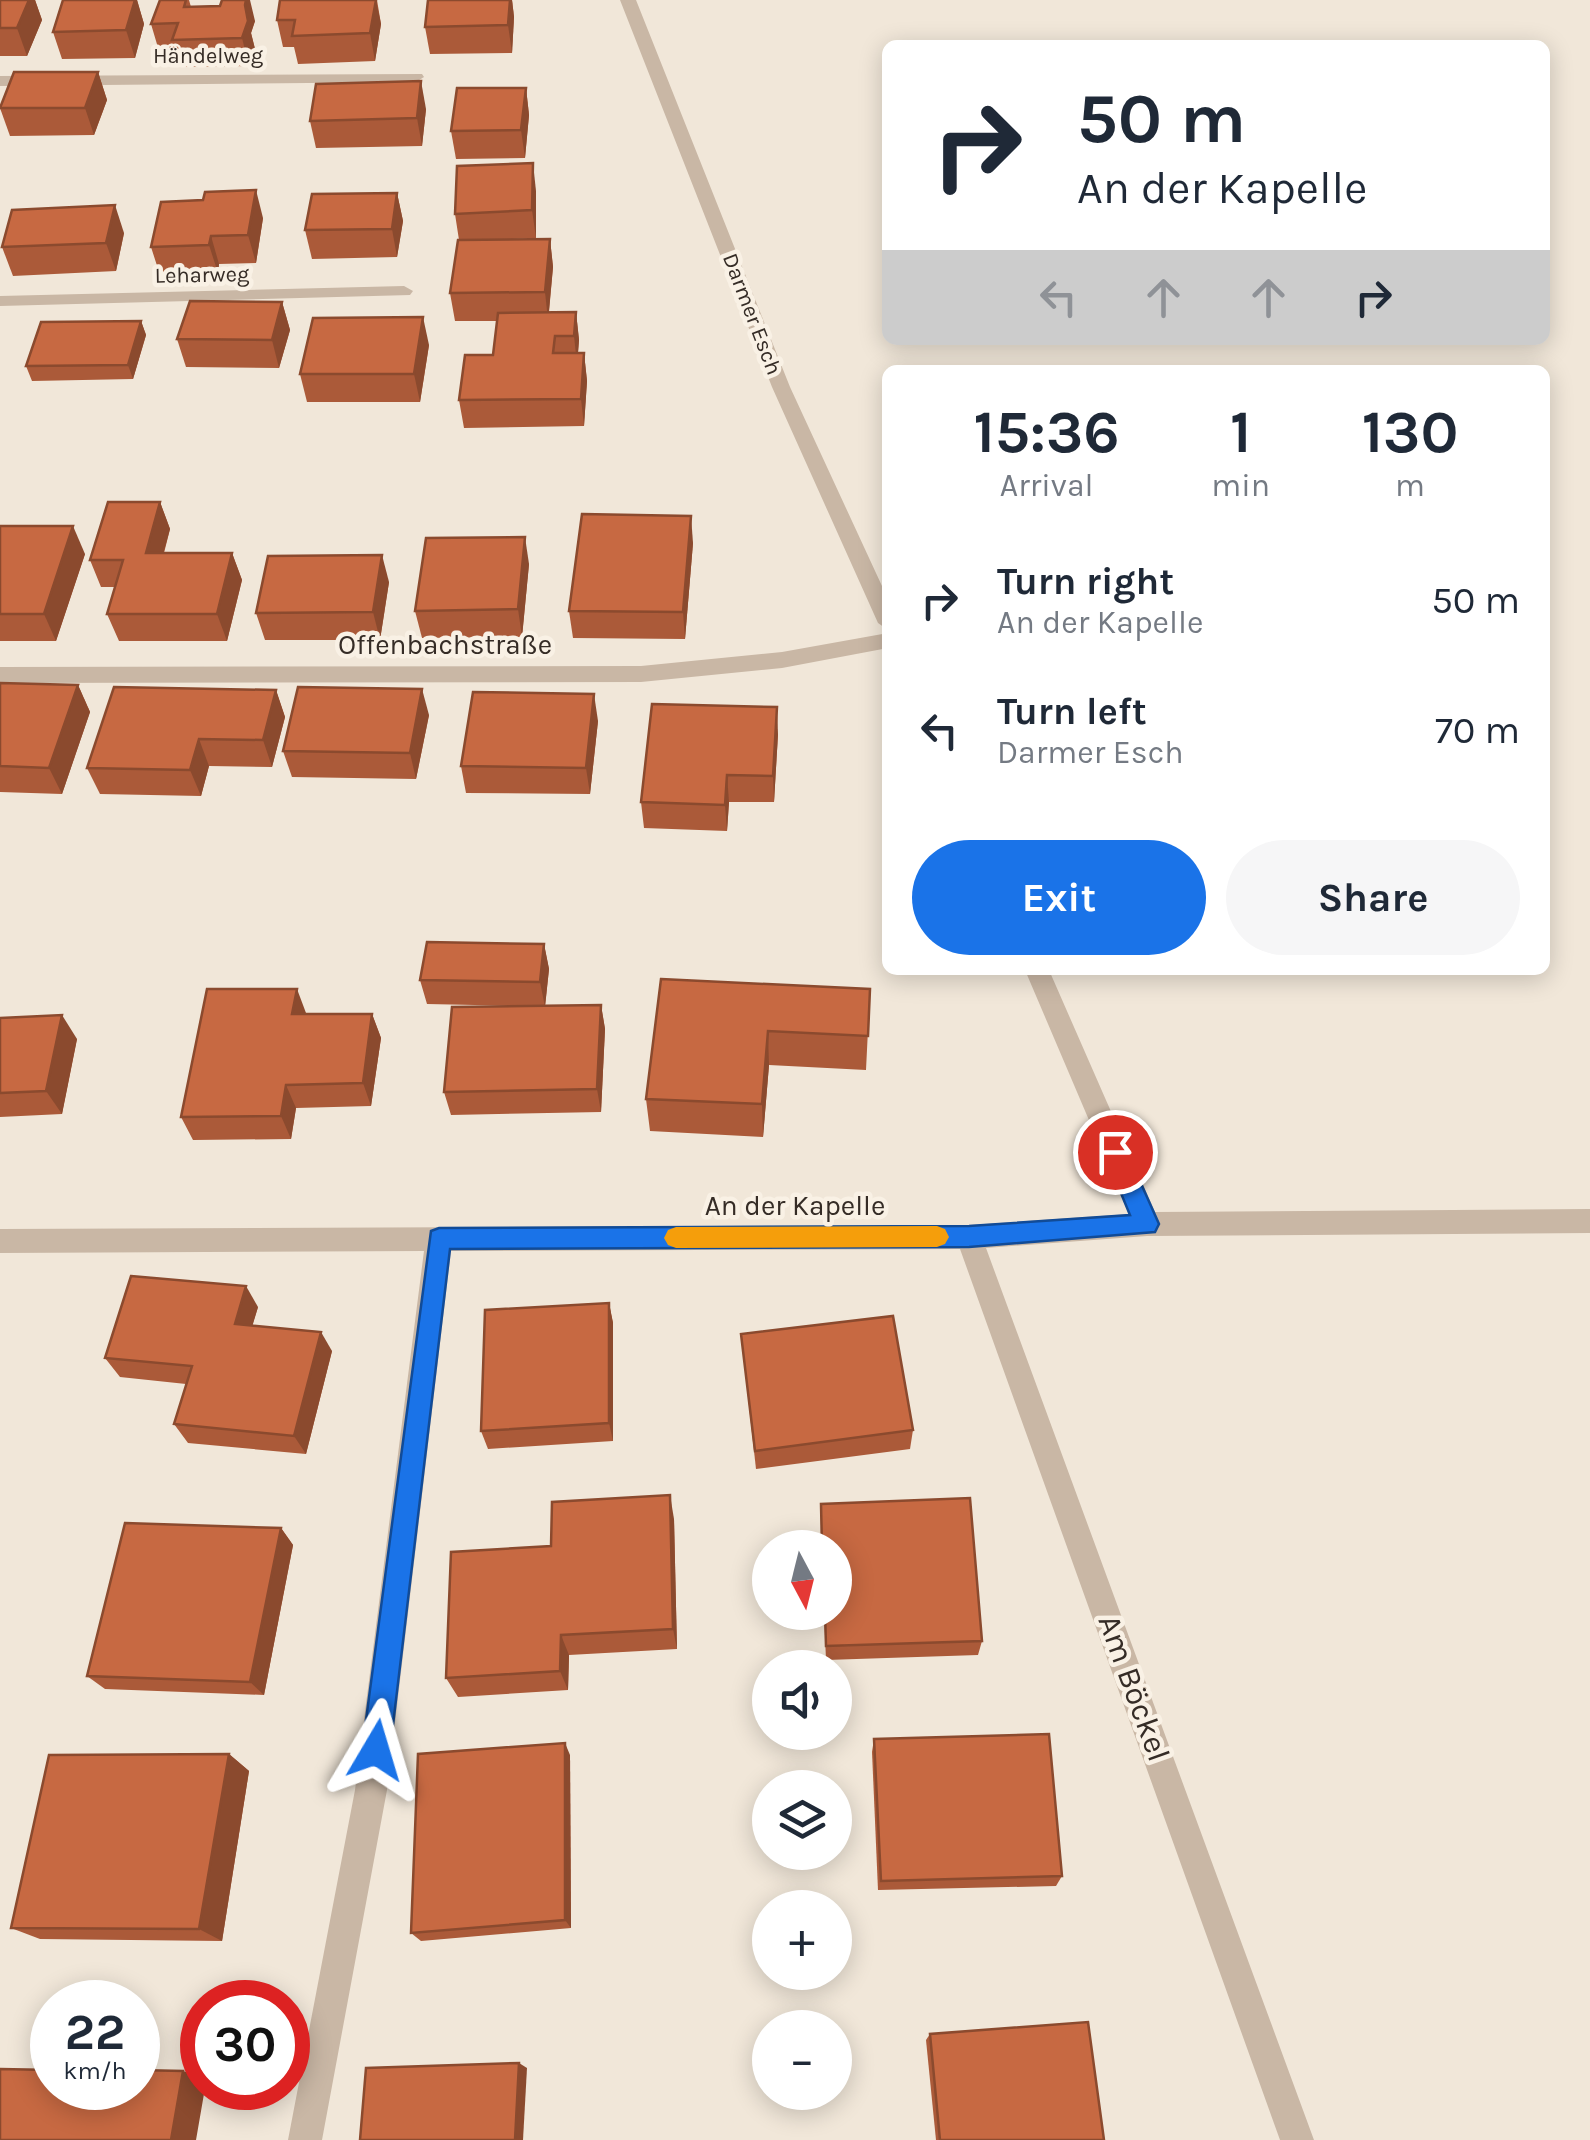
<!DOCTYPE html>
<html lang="en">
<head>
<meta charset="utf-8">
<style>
	:root { --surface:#fff; --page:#f6f6f7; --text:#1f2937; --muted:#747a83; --accent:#1a73e8 }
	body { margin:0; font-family:Karla,sans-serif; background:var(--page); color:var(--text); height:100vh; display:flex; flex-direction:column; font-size:38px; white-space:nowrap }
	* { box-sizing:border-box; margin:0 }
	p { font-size:32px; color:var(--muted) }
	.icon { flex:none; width:55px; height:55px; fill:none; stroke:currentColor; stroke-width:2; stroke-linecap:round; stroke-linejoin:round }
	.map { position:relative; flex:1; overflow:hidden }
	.details { position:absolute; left:882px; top:365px; width:668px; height:610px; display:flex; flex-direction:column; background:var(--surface); border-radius:15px; box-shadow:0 5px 25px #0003 }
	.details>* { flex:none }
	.hud { position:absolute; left:882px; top:40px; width:668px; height:305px; border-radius:15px; box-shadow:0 5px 25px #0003; background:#fff; color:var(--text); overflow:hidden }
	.needle { width:65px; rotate:173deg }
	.fabs { position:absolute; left:752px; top:1530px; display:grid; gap:20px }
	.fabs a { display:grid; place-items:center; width:100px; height:100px; border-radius:50%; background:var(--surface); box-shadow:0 5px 25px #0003; font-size:50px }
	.speed { position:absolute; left:30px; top:1980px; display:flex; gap:20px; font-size:50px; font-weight:700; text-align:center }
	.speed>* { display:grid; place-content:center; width:130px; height:130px; border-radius:50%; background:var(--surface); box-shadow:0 5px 25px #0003; line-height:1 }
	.speed small { font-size:25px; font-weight:400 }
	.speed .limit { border:15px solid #d22; background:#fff; color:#111 }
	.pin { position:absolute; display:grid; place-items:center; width:85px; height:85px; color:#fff; margin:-42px; border:5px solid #fff; border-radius:50%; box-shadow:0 2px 10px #0007 }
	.me { position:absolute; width:110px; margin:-55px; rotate:7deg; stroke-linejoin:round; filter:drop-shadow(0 0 8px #0008) }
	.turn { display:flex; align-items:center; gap:35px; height:210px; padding:0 30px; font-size:45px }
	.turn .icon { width:130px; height:130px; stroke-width:2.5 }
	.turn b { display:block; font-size:70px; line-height:85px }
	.lanes { display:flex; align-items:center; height:95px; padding:0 30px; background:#0003; justify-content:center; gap:50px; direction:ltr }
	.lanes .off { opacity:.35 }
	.eta { display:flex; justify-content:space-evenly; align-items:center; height:170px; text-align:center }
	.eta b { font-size:60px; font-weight:700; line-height:70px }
	.primary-button { display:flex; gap:20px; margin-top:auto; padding:20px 30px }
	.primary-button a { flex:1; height:115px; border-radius:60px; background:var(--accent); color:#fff; font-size:40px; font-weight:700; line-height:115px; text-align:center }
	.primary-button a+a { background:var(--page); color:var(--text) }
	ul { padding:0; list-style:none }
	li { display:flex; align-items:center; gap:30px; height:130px; padding:0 30px }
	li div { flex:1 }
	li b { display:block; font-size:38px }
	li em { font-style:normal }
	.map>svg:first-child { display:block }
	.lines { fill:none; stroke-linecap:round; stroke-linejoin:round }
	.minor { fill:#c9b7a5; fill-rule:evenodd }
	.wall { fill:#ab5a39 }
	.shaded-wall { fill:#8b4a2e }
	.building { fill:#c76942; stroke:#8b4a2e; stroke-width:2.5 }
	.route { fill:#1a73e8; stroke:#114b97; stroke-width:2.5 }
	.slow { fill:#f59e0b }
	.labels { text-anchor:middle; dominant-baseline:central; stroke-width:9; stroke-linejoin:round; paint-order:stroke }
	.far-street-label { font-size:22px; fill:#352c26; stroke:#f9f1e5 }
	.street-label { font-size:28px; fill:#352c26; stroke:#f9f1e5 }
	.near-street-label { font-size:32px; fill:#352c26; stroke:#f9f1e5 }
</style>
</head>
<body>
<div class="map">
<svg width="1590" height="2140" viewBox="0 0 1590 2140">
	<rect width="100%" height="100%" fill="#f1e7d9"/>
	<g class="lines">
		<g class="minor">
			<path d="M 620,0 L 636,0 L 790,387 L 888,599 L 888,630 L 878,623 L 772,387 Z"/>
			<path d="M 422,74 L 424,77 L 416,82 L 0,86 L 0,76 Z"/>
			<path d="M 404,286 L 413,291 L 410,295 L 0,306 L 0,296 Z"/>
			<path d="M 888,633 L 888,648 L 782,668 L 641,682 L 0,683 L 0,667 L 641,666 L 782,652 Z"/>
			<path d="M 1025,970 L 1049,970 L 1155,1212 L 1590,1209 L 1590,1233 L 1147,1236 L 986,1248 L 1314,2140 L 1280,2140 L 960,1249 L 451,1251 L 387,1790 L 322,2140 L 288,2140 L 355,1790 L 424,1251 L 0,1253 L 0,1229 L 969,1225 L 1129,1214 Z"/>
		</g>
	</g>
	<g class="wall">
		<path d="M 0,0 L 35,0 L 42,20 L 27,56 L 0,56 Z"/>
		<path d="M 63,0 L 137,0 L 144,24 L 135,58 L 62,59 L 53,32 Z"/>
		<path d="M 160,0 L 189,0 L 191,7 L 220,6 L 255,21 L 251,33 L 255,49 L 249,66 L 180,67 L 175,51 L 159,51 L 151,24 Z"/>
		<path d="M 280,0 L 377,0 L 381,24 L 375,61 L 298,64 L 294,47 L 283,47 L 277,20 Z"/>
		<path d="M 428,0 L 512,0 L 514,17 L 512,53 L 430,54 L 425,27 Z"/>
		<path d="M 98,72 L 107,100 L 94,135 L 10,136 L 0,108 Z"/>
		<path d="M 526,88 L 529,115 L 525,158 L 456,159 L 451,131 Z"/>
		<path d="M 426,109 L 422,146 L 316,148 L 310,121 Z"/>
		<path d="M 536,191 L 536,238 L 513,239 L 550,239 L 553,267 L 549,312 L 576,312 L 579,340 L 578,353 L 584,353 L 587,381 L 584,426 L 464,428 L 459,400 L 493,355 L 497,321 L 455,321 L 450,293 L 459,240 L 455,214 Z"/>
		<path d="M 397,193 L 403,221 L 397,257 L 312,259 L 305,230 Z"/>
		<path d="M 263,218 L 256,263 L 219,264 L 218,273 L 160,275 L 151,247 Z"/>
		<path d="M 124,233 L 116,271 L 13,276 L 2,247 Z"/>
		<path d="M 282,302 L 290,330 L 279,368 L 186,367 L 177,339 Z"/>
		<path d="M 141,321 L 146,335 L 133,379 L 32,381 L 26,366 Z"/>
		<path d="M 429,345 L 420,402 L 307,402 L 300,374 Z"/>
		<path d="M 160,502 L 170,529 L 164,553 L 232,553 L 242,580 L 227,641 L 119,641 L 107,614 L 115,587 L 101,587 L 90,560 Z"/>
		<path d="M 0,526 L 85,554 L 56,641 L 0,641 Z"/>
		<path d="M 693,543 L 685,639 L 573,638 L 569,611 Z"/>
		<path d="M 529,564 L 522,637 L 422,638 L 415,611 Z"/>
		<path d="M 389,582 L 380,640 L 265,640 L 256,613 Z"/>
		<path d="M 0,683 L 78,685 L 90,712 L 62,794 L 0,792 Z"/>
		<path d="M 276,690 L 285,717 L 272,767 L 209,766 L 201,796 L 100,794 L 87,768 Z"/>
		<path d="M 429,715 L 416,779 L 292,777 L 283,751 Z"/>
		<path d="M 598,721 L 590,794 L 466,793 L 461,766 Z"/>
		<path d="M 778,734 L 774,802 L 729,802 L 727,831 L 644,828 L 641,802 Z"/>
		<path d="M 544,944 L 549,969 L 545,1006 L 601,1005 L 605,1029 L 601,1112 L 451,1115 L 444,1092 L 520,1006 L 427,1004 L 420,980 Z"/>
		<path d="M 661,979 L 870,989 L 866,1070 L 769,1065 L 763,1137 L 650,1131 L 646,1099 Z"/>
		<path d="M 306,1013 L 306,1014 L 372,1014 L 381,1038 L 371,1106 L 296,1108 L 291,1139 L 193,1140 L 181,1117 Z"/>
		<path d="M 0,1018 L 77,1039 L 62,1114 L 0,1117 Z"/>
		<path d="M 609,1303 L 613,1323 L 613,1441 L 488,1449 L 481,1431 Z"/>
		<path d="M 258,1307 L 252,1326 L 332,1351 L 306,1454 L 188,1443 L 174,1424 L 186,1384 L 120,1377 L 105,1358 Z"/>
		<path d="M 741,1334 L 913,1430 L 910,1449 L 756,1469 Z"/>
		<path d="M 821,1504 L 982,1641 L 978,1655 L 826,1660 L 824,1612 L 835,1612 L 835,1548 L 821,1548 Z"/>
		<path d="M 674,1519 L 677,1649 L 569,1655 L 568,1690 L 458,1697 L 446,1678 L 551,1546 Z"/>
		<path d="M 281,1528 L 293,1545 L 264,1695 L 105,1689 L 87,1676 Z"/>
		<path d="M 874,1739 L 1062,1876 L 1056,1886 L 878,1890 L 872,1752 Z"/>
		<path d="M 229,1754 L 249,1771 L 222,1941 L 40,1939 L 11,1928 Z"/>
		<path d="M 570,1755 L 571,1928 L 421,1941 L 411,1933 Z"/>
		<path d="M 930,2034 L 1104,2140 L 936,2140 L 926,2040 Z"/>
	</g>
	<g class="shaded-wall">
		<path d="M 29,0 L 35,0 L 42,20 L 27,56 L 17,28 Z"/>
		<path d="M 135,0 L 137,0 L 144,24 L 135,58 L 126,30 Z"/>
		<path d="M 246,0 L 250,0 L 255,21 L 251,33 L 255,49 L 249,66 L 242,38 Z"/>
		<path d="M 376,0 L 381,24 L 375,61 L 370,33 Z"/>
		<path d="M 510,0 L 512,0 L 514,17 L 512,53 L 508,25 Z"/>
		<path d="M 98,72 L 107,100 L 94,135 L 85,108 Z"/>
		<path d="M 421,81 L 426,109 L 422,146 L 417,118 Z"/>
		<path d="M 526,88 L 529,115 L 525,158 L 521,130 Z"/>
		<path d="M 533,163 L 536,191 L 536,238 L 532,210 Z"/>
		<path d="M 256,190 L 263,218 L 256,263 L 248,235 Z"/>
		<path d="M 397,193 L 403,221 L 397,257 L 392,229 Z"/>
		<path d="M 115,205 L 124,233 L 116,271 L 106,243 Z"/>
		<path d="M 211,236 L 219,264 L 218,273 L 209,245 Z"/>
		<path d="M 550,239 L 553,267 L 548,320 L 545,292 Z"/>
		<path d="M 282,302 L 290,330 L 279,368 L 272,340 Z"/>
		<path d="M 576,312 L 579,340 L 577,364 L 574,336 Z"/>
		<path d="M 423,317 L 429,345 L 420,402 L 414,374 Z"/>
		<path d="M 141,321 L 146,335 L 133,379 L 128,365 Z"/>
		<path d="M 584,353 L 587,381 L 584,426 L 581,399 Z"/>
		<path d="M 160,502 L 170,529 L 156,580 L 146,553 Z"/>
		<path d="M 691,516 L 693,543 L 685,639 L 683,612 Z"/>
		<path d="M 73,526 L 85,554 L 56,641 L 44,614 Z"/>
		<path d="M 525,537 L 529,564 L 522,637 L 518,609 Z"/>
		<path d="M 232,553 L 242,580 L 227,641 L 217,614 Z"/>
		<path d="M 382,555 L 389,582 L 380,640 L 373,612 Z"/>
		<path d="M 78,685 L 90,712 L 62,794 L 49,768 Z"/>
		<path d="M 422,689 L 429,715 L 416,779 L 410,753 Z"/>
		<path d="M 276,690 L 285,717 L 272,767 L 263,740 Z"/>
		<path d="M 594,694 L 598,721 L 590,794 L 586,768 Z"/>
		<path d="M 777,707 L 778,734 L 774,802 L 773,776 Z"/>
		<path d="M 199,739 L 209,766 L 201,796 L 190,770 Z"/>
		<path d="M 727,775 L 729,802 L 727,831 L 725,805 Z"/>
		<path d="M 544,944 L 549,969 L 545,1007 L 540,982 Z"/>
		<path d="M 297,989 L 306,1013 L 302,1038 L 292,1014 Z"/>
		<path d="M 601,1005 L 605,1029 L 601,1112 L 597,1089 Z"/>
		<path d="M 372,1014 L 381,1038 L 371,1106 L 363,1083 Z"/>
		<path d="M 62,1015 L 77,1039 L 62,1114 L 46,1091 Z"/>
		<path d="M 768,1031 L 769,1065 L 763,1137 L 762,1104 Z"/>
		<path d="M 286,1085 L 296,1108 L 291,1139 L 281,1116 Z"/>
		<path d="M 246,1286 L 258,1307 L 247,1344 L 235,1324 Z"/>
		<path d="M 609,1303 L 613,1323 L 613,1441 L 609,1423 Z"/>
		<path d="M 321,1332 L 332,1351 L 306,1454 L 294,1436 Z"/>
		<path d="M 670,1495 L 674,1519 L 677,1649 L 673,1629 Z"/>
		<path d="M 281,1528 L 293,1545 L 264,1695 L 250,1682 Z"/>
		<path d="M 561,1635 L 569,1655 L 568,1690 L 560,1671 Z"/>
		<path d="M 565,1743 L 570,1755 L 571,1928 L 565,1920 Z"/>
		<path d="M 229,1754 L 249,1771 L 222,1941 L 199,1929 Z"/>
		<path d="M 519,2063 L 527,2068 L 523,2140 L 515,2140 Z"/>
		<path d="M 183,2071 L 202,2076 L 202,2088 L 205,2088 L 196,2140 L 171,2140 Z"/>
	</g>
	<g class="building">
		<path d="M 0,0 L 29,0 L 17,28 L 0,28 Z"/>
		<path d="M 63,0 L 135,0 L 126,30 L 53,32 Z"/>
		<path d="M 160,0 L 186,0 L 184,7 L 220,6 L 222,0 L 246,0 L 245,5 L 248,21 L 242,38 L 172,40 L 178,23 L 151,24 Z"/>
		<path d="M 280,0 L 376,0 L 370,33 L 292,36 L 295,20 L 277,20 Z"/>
		<path d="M 428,0 L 510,0 L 508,25 L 425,27 Z"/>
		<path d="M 14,72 L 98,72 L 85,108 L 0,108 Z"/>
		<path d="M 421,81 L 417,118 L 310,121 L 316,84 Z"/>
		<path d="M 457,88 L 526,88 L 521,130 L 451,131 Z"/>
		<path d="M 533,163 L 532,210 L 455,214 L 457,166 Z"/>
		<path d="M 256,190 L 248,235 L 211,236 L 209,245 L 151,247 L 161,202 L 203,200 L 205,192 Z"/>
		<path d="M 397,193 L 392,229 L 305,230 L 312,194 Z"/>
		<path d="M 115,205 L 106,243 L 2,247 L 12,210 Z"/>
		<path d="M 550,239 L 545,292 L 450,293 L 458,240 Z"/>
		<path d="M 190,301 L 282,302 L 272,340 L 177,339 Z"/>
		<path d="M 576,312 L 574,336 L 555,336 L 553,353 L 584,353 L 581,399 L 459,400 L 465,355 L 493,355 L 498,313 Z"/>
		<path d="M 423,317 L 414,374 L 300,374 L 313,318 Z"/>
		<path d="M 141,321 L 128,365 L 26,366 L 41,322 Z"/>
		<path d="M 108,502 L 160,502 L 146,553 L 232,553 L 217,614 L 107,614 L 123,560 L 90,560 Z"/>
		<path d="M 582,514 L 691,516 L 683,612 L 569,611 Z"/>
		<path d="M 0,526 L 73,526 L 44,614 L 0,614 Z"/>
		<path d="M 525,537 L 518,609 L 415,611 L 426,538 Z"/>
		<path d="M 382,555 L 373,612 L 256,613 L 268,556 Z"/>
		<path d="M 0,683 L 78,685 L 49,768 L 0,766 Z"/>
		<path d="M 114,687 L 276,690 L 263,740 L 199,739 L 190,770 L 87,768 Z"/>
		<path d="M 298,687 L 422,689 L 410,753 L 283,751 Z"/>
		<path d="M 473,692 L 594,694 L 586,768 L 461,766 Z"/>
		<path d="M 652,704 L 777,707 L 773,776 L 727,775 L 725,805 L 641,802 Z"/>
		<path d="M 427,942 L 544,944 L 540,982 L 420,980 Z"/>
		<path d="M 661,979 L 870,989 L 868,1036 L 768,1031 L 762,1104 L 646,1099 Z"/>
		<path d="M 207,989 L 297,989 L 292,1014 L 372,1014 L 363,1083 L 286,1085 L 281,1116 L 181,1117 Z"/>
		<path d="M 601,1005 L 597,1089 L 444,1092 L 452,1007 Z"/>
		<path d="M 62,1015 L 46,1091 L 0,1093 L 0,1018 Z"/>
		<path d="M 131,1276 L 246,1286 L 235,1324 L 321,1332 L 294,1436 L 174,1424 L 192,1366 L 105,1358 Z"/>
		<path d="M 609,1303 L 609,1423 L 481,1431 L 485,1310 Z"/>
		<path d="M 893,1316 L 913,1430 L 755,1451 L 741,1334 Z"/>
		<path d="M 670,1495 L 673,1629 L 561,1635 L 560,1671 L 446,1678 L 451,1552 L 551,1546 L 552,1502 Z"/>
		<path d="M 970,1498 L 982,1641 L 826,1646 L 825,1612 L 835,1612 L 835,1548 L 822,1548 L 821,1504 Z"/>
		<path d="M 125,1523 L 281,1528 L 250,1682 L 87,1676 Z"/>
		<path d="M 1049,1734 L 1062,1876 L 881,1881 L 874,1739 Z"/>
		<path d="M 565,1743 L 565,1920 L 411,1933 L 418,1754 Z"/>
		<path d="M 229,1754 L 199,1929 L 11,1928 L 49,1755 Z"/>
		<path d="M 1088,2022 L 1104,2140 L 940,2140 L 930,2034 Z"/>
		<path d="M 519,2063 L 515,2140 L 360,2140 L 366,2068 Z"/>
		<path d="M 0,2069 L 52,2070 L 52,2088 L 138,2088 L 138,2070 L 183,2071 L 171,2140 L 0,2140 Z"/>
	</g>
	<path class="route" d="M 1115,1141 L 1124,1144 L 1127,1152 L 1159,1224 L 1155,1232 L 969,1247 L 450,1249 L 390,1750 L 386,1761 L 376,1765 L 366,1761 L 362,1750 L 431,1231 L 439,1228 L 969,1226 L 1130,1215 L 1104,1152 L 1107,1144 Z"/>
	<path class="slow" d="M 937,1226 L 945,1229 L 949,1237 L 945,1244 L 937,1247 L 676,1248 L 668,1245 L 664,1238 L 668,1230 L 676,1227 Z"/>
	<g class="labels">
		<g class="far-street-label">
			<text x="208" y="56">Händelweg</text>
			<text transform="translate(202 275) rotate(-1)">Leharweg</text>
			<text transform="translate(752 314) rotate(69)">Darmer Esch</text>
		</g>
		<g class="street-label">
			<text x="445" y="644">Offenbachstraße</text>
			<text x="795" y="1205">An der Kapelle</text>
		</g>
		<g class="near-street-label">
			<text transform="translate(1134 1688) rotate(70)">Am Böckel</text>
		</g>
	</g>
</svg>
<div class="fabs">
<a><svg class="needle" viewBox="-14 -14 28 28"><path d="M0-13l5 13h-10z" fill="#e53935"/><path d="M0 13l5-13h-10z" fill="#747a83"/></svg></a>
<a><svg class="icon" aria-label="sound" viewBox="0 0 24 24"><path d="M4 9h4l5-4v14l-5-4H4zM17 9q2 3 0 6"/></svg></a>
<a><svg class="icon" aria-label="layers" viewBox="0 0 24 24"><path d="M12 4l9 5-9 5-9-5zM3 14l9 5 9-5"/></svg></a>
<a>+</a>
<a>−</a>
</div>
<div class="speed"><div>22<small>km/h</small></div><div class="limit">30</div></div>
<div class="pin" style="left:1115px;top:1152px;background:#d93025"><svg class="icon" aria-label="arrive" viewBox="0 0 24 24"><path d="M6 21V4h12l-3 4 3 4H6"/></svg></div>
<svg class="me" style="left:376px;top:1750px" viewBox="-20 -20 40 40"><path d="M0-17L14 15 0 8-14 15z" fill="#1a73e8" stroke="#fff" stroke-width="4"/></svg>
<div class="hud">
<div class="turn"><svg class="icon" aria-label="right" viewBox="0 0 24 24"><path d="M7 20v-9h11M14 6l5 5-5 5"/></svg><div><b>50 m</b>An der Kapelle</div></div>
<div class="lanes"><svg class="icon off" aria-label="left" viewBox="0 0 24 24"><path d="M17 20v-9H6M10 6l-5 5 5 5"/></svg><svg class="icon off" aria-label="ahead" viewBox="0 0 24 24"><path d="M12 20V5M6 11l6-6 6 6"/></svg><svg class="icon off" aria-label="ahead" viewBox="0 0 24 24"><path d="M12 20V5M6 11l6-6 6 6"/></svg><svg class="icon" aria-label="right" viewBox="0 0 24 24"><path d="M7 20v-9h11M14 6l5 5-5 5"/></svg></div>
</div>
<section class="details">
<div class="eta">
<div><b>15:36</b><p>Arrival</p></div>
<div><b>1</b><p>min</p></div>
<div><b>130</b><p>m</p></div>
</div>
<ul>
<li><svg class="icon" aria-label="right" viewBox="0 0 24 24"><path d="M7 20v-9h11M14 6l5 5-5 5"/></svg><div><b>Turn right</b><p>An der Kapelle</p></div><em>50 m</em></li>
<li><svg class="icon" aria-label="left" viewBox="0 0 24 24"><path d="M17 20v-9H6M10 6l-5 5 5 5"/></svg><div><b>Turn left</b><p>Darmer Esch</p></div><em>70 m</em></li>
</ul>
<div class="primary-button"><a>Exit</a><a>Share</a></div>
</section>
</div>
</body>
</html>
